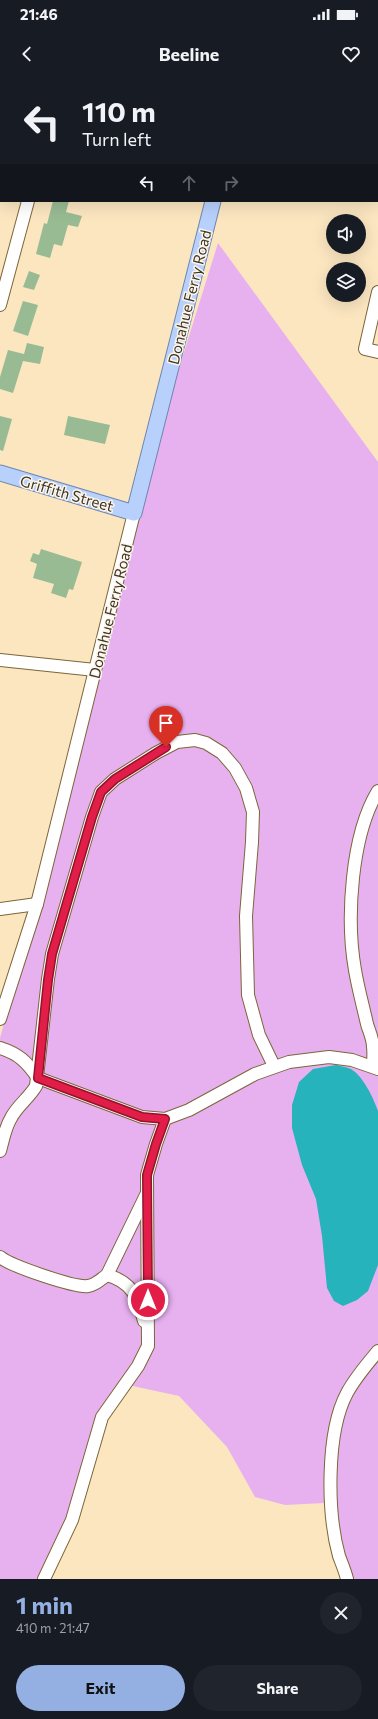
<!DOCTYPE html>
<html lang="en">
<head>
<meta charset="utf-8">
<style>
	:root { --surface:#171b24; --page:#20242c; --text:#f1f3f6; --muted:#9ea1a6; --accent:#94b0e3 }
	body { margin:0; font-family:Commissioner,sans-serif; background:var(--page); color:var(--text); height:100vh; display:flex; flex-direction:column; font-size:15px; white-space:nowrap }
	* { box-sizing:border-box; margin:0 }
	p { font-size:13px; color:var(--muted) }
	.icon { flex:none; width:22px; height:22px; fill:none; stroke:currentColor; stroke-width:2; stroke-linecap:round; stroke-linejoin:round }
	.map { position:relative; height:1499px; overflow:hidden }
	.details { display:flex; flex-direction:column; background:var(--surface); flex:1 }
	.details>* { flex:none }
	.banner { position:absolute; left:0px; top:0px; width:378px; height:122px; box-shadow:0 4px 16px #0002; background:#171b24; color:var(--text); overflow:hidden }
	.buttons { position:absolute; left:326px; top:134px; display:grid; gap:8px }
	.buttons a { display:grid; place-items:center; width:40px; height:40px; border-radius:50%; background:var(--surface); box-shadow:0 4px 16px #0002; font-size:20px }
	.pin { position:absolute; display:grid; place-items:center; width:34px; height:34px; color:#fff; margin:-41px -17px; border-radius:50% 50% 50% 0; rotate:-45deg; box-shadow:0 0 4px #0007 }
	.pin .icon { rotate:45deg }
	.me { position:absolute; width:44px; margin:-22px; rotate:0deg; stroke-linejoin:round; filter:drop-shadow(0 0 3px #0008) }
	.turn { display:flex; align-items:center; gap:14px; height:84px; padding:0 16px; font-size:18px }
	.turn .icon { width:52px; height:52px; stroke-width:2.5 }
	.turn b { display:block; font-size:28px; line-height:34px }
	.lanes { display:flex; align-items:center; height:38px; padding:0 16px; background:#0003; justify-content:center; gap:20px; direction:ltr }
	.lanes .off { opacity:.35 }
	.round { display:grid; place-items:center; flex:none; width:42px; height:42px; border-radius:21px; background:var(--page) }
	.overview { display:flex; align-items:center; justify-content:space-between; height:68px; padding:0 16px }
	h1 { font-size:24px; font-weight:700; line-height:30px; color:var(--accent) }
	.primary-button { display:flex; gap:8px; margin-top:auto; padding:8px 16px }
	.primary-button a { flex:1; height:46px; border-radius:24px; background:var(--accent); color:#111; font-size:16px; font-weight:700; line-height:46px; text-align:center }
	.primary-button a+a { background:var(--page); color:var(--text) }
	.status { display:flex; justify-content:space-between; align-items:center; height:28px; padding:0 20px; background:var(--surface); direction:ltr }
	.status svg { height:11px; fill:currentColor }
	header { display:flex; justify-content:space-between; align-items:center; height:52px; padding:0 16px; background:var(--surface); font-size:18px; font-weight:700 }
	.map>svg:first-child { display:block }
	.green { fill:#e7b1f0 }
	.water { fill:#27b3bc }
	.building { fill:#98bb93 }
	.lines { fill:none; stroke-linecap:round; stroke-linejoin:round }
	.minor-casing { stroke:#7d6539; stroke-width:14 }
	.major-casing { stroke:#6f86ae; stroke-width:17 }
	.minor { stroke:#fff; stroke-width:12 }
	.major { stroke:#b8d1fc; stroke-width:15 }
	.route-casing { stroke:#92132f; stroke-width:10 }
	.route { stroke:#e11d48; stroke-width:7 }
	.labels { text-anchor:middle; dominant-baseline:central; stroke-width:3; stroke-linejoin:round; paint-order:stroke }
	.street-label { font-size:15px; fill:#3f3421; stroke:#fbf5ec }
</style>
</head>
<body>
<div class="status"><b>21:46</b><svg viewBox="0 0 49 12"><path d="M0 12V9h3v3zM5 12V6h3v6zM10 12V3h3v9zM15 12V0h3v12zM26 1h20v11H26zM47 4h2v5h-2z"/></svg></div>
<header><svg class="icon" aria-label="back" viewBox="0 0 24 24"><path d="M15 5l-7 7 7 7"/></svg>Beeline<svg class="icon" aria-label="heart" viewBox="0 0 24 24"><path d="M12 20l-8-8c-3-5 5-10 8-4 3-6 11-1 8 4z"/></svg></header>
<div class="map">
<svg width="378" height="1499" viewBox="0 0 378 1499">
	<rect width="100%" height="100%" fill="#fbe6c0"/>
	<path class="green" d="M 218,163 L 378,382 L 378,1499 L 345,1499 L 326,1441 L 324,1423 L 285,1425 L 255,1417 L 227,1367 L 179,1316 L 128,1305 L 107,1335 L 44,1499 L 0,1499 L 0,958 L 37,824 L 134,433 Z"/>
	<path class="water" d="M 336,985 C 340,986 347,987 351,989 C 364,997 373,1018 378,1031 L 378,1185 L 368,1211 L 357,1220 L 343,1226 L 334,1221 L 327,1208 L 322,1156 L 316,1119 L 302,1085 L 292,1048 L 292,1025 L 299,1002 L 313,989 Z"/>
	<g class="building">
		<path d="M 53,121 L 69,121 L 66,132 L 82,136 L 78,147 L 68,145 L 62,166 L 54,164 L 50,178 L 36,174 L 44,143 L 47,144 Z"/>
		<path d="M 29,191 L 40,195 L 34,210 L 23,207 Z"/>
		<path d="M 23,221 L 38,225 L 28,256 L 13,251 Z"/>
		<path d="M 27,263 L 44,267 L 40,284 L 23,281 L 13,313 L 0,309 L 0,297 L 8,270 L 24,274 Z"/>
		<path d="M 0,336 L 12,339 L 3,371 L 0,370 Z"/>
		<path d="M 68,336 L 110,345 L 105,364 L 64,355 Z"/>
		<path d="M 41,469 L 82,482 L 73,510 L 69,509 L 66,518 L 51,513 L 54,504 L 33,498 L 37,484 L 30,481 L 33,473 L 39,475 Z"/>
	</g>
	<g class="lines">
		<g class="minor-casing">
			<g id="minor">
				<path d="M 56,1 L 56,0"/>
				<path d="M 377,35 L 378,36"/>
				<path d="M 378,212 L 365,269 L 378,272"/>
				<path d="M 0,225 L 28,121"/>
				<path d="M 0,580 L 95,590"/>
				<path d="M 0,829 L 37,824"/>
				<path d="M 0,939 L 37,824 L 134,433"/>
				<path d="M 0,968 C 19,974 27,982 38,998 L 142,1037 L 165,1039 L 189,1030 L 255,994 L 289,982 L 329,977 L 352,980 L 378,989"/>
				<path d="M 373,986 C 373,980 374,973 373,967 C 373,959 369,951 367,944 C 363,926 358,908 355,890 C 346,839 351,755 378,711"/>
				<path d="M 0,1071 C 3,1060 5,1048 11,1038 C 17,1026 29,1018 36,1006 L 48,899 L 52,874 L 92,737 L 101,712 L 115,699 L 156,673 L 177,662 L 195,660 L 206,663 L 222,673 L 235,688 L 246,708 L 253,732 L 252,762 L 246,836 L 248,915 L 259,955 L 274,986"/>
				<path d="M 0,1177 C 11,1186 75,1208 88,1206 C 96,1205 101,1199 107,1195 L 147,1113"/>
				<path d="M 107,1195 C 132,1202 138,1217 144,1241"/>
				<path d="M 44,1499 L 72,1440 L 102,1337 L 138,1286 L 148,1266 L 147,1095 L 156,1064 L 165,1039"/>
				<path d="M 347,1499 C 345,1491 342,1484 339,1476 C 327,1433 326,1352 347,1313 C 355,1298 367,1284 378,1271"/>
			</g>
		</g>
		<g class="major-casing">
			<g id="major">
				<path d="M 244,1 L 244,0"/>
				<path d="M 0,393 L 134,433 L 213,121"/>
			</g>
		</g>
		<use href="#minor" class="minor"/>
		<use href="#major" class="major"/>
	</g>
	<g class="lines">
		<g class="route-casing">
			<path id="route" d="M 148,1220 L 147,1095 L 156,1064 L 165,1039 L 142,1037 L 38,998 L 48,900 L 52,874 L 92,737 L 101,712 L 115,699 L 166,667"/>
		</g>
		<use href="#route" class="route"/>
	</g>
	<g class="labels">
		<g class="street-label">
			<text transform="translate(189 217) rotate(-76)">Donahue Ferry Road</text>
			<text transform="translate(67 413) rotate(16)">Griffith Street</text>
			<text transform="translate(110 531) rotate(-76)">Donahue Ferry Road</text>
		</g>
	</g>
</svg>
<div class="buttons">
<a><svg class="icon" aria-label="sound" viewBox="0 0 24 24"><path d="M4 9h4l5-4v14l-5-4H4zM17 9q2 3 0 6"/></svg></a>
<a><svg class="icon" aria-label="layers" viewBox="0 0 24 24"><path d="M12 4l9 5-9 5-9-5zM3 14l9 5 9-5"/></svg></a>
</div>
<div class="pin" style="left:166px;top:667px;background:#d93025"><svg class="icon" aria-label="arrive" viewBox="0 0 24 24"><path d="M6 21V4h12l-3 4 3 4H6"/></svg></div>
<svg class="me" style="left:148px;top:1220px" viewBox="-20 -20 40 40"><circle r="17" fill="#e11d48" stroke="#fff" stroke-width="3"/><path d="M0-11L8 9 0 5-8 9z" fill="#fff"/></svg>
<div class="banner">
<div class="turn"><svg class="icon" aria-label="left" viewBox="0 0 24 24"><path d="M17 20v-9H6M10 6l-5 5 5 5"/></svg><div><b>110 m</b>Turn left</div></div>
<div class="lanes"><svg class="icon" aria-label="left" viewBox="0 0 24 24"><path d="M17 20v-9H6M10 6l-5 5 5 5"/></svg><svg class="icon off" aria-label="ahead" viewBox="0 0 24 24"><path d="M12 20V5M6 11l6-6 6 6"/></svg><svg class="icon off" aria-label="right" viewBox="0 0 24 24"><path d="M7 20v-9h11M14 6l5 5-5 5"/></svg></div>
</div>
</div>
<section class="details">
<div class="overview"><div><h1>1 min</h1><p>410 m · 21:47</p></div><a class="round"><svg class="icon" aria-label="close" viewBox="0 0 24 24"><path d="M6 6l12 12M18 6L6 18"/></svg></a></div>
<div class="primary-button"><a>Exit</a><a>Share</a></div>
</section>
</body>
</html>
